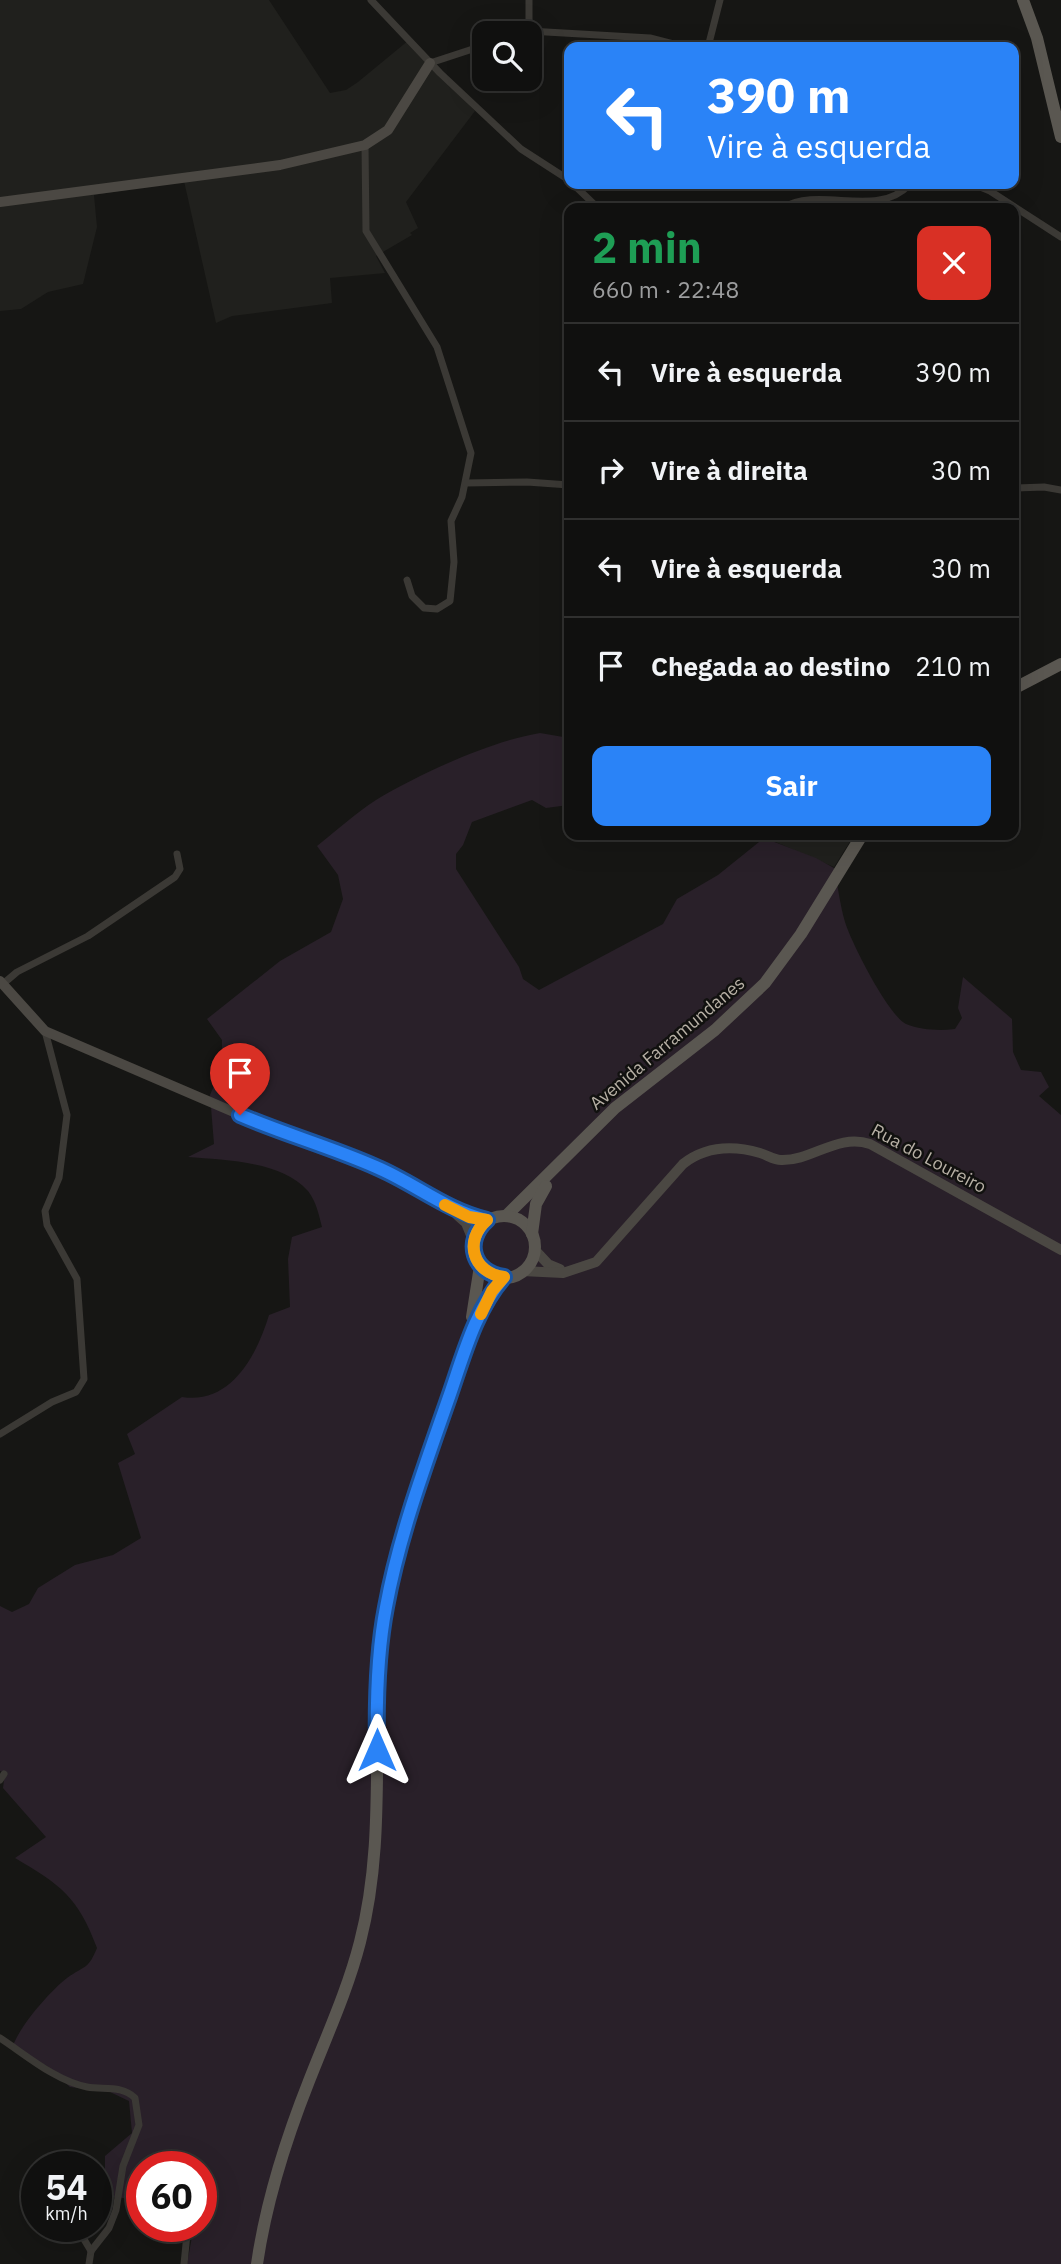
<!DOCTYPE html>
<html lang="pt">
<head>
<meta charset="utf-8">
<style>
	:root { --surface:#10100f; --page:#1e1e1d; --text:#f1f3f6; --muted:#9c9d9e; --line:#30302f; --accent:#2a83f7 }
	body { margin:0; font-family:"IBM Plex Sans",sans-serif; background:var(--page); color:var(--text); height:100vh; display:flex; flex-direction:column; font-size:26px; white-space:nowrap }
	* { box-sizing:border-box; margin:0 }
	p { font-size:23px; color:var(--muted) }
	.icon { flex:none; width:38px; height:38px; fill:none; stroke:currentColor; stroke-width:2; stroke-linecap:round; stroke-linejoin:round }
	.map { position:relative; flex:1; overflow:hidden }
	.side { position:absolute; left:564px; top:203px; width:455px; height:637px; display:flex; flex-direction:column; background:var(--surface); border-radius:14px; box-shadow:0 7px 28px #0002,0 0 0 2px var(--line) }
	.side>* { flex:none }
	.top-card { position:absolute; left:564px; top:42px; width:455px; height:147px; border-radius:14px; box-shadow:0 7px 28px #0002,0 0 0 2px var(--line); background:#2a83f7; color:#fff; overflow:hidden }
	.fabs { position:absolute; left:472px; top:21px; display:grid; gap:14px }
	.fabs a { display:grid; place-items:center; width:70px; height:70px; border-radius:14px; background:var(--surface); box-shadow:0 7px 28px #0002,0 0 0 2px var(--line); font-size:35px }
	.speed { position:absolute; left:21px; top:2151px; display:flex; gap:14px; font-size:35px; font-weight:700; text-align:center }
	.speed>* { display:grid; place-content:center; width:91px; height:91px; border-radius:50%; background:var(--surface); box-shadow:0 7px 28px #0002,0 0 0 2px var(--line); line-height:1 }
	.speed small { font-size:18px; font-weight:400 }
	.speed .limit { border:10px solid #d22; background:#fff; color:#111 }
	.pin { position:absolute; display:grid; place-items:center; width:60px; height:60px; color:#fff; margin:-72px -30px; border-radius:50% 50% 50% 0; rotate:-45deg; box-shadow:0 0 7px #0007 }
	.pin .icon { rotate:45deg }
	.me { position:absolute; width:77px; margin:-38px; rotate:0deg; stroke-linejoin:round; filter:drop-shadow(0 0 5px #0008) }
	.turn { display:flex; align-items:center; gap:24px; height:147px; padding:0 28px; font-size:32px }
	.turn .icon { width:91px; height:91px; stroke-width:2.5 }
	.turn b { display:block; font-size:49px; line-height:60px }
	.round { display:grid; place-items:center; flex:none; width:74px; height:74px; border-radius:14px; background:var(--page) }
	.headline { display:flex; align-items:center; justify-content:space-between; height:119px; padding:0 28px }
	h1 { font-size:42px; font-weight:800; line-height:52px; color:#1e9e55 }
	.action { display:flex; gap:14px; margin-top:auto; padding:14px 28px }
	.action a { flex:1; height:80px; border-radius:14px; background:var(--accent); color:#fff; font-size:28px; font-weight:800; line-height:80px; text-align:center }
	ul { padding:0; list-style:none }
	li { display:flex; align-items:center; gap:21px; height:98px; padding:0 28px; border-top:2px solid var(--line) }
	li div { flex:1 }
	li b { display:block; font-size:26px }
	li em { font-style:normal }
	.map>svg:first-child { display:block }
	.built { fill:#20201d }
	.green { fill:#292029 }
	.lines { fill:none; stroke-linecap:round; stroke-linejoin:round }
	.street { stroke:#3b3935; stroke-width:7 }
	.secondary { stroke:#4b4843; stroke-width:10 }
	.primary { stroke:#5a5751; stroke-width:12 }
	.route-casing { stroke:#1b55a1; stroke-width:18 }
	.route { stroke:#2a83f7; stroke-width:12 }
	.slow { stroke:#f59e0b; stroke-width:12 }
	.labels { text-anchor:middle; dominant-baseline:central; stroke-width:5; stroke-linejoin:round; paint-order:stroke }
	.street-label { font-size:18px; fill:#b7b0a5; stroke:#11110f }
</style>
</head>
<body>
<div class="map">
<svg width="1061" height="2264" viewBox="0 0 1061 2264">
	<rect width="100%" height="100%" fill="#161614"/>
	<g class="built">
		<path d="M 0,0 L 269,0 L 330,93 L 346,90 L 358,82 L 409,40 L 475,111 L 406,202 L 418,228 L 410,233 L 412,235 L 376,256 L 385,273 L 330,278 L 332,303 L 232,316 L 216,323 L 184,181 L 94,195 L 97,227 L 83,284 L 48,292 L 21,309 L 0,311 Z"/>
		<path d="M 770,835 L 854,835 L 834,867 L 766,838 Z"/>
	</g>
	<path class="green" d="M 540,733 L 569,738 L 569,805 L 546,808 L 532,800 L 472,822 L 463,845 L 456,854 L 456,869 L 519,967 L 523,979 L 539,990 L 663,924 L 677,899 L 718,875 L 764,838 L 816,858 L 834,868 C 838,886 840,905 845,922 C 851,942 888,1015 906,1024 C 921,1030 939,1031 955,1029 L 962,1018 L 958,1008 L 963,977 L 1012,1019 L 1013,1052 L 1021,1070 L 1041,1072 L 1049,1087 L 1039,1096 L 1061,1115 L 1061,2264 L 187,2264 L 193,2231 L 183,2226 L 201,2226 L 201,2166 L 142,2166 L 142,2207 L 123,2198 L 105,2197 L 105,2156 L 132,2133 L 129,2101 L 110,2092 L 70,2087 L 47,2066 L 12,2048 C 19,2027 49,1992 67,1978 C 85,1965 88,1970 97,1948 C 78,1897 61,1885 15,1858 L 46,1837 L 3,1788 L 5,1773 L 0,1771 L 0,1606 L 12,1612 L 29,1604 L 38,1588 L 75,1565 L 113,1555 L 141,1538 L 118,1463 L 135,1454 L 127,1434 L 182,1397 C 231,1405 257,1355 269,1315 L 290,1307 L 288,1259 L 292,1237 L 322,1227 C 319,1215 316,1201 308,1191 C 281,1161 225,1160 188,1157 L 214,1144 L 210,1095 L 222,1067 L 222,1040 L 207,1019 L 280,961 L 331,932 L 343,899 L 338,875 L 317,846 C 336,831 356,813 376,800 C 419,774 491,741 540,733 Z"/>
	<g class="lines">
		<g class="street">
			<path d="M 371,0 L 440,73 L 521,149 L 569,180"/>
			<path d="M 529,31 L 529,0"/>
			<path d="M 522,33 L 529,31 L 650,38 L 685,47"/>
			<path d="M 708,47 L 720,0"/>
			<path d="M 430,63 L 485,45"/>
			<path d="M 365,145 L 366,231 L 437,347 L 471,453 L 462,497 L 451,521 L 454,562 L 450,601 L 437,609 L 424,608 L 412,596 L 407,580"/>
			<path d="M 573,184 L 598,208"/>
			<path d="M 973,184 L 990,191 L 1061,237"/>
			<path d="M 783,208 C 820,185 877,220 910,184"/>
			<path d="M 466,483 L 527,482 L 569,485"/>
			<path d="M 1013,488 L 1044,487 L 1061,490"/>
			<path d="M 4,983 L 17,972 L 88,936 L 175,877 L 180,869 L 177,854"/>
			<path d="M 0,1434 L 52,1402 L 76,1392 L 84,1379 L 77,1279 L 47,1225 L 45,1211 L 59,1178 L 67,1115 L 45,1031"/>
			<path d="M 0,1780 L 4,1774"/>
			<path d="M 0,2038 C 26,2055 56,2081 87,2087 C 104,2090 122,2085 135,2098 L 139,2125 L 123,2166 L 116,2210 L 109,2228 L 91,2251 L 89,2264"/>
			<path d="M 76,2226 L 91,2251"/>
			<path d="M 184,2264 L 187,2234"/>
		</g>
		<g class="secondary">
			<path d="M 0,202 L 280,165 L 365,145 L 388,130 L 430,63"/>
			<path d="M 0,981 L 45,1031 L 264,1125 L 374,1166 L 469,1217 L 487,1220"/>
			<path d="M 457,1215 L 466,1223 L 473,1240"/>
			<path d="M 534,1249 L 548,1264 L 560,1269"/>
			<path d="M 522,1271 L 563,1273 L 596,1262 L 683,1164 C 706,1146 732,1145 760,1153 C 767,1155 774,1160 781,1160 C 812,1161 838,1133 870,1144 L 1061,1250"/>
		</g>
		<g class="primary">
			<path d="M 1023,0 L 1037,38 L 1061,137"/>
			<path d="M 1013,689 L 1061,664"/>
			<path d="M 506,1216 L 615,1108 L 715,1030 L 765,983 L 801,934 L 862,835"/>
			<circle cx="504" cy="1247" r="31"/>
			<path d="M 532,1234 L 536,1204 L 546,1186"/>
			<path d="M 472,1317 L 480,1266"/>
			<path d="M 257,2264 C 266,2202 286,2139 309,2081 C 327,2035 348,1989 360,1942 C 385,1846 373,1749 380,1652 C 386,1568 419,1485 446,1407 C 460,1363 473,1312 504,1277"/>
		</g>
	</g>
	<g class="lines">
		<g class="route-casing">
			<path id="route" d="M 240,1115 C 284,1134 331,1147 376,1167 C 414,1183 447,1211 487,1220 C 463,1241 473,1273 504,1277 C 475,1310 463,1357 449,1397 C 425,1466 399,1536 386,1607 C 377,1653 376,1703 377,1750"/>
		</g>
		<use href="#route" class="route"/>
		<path class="slow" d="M 445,1205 L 469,1217 L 487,1220 C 463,1241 473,1273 504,1277 L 492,1291 L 481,1314"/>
	</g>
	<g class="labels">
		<g class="street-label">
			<text transform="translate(667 1043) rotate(-40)">Avenida Farramundanes</text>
			<text transform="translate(929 1158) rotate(28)">Rua do Loureiro</text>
		</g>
	</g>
</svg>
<div class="fabs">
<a><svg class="icon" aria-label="search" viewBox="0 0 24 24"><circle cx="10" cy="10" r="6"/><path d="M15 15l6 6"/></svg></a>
</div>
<div class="speed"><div>54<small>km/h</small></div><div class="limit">60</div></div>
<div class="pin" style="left:240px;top:1115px;background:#d93025"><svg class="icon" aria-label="arrive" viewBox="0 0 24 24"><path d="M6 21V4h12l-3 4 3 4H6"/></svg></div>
<svg class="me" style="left:377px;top:1750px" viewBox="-20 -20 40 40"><path d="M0-17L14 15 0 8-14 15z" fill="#2a83f7" stroke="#fff" stroke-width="4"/></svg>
<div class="top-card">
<div class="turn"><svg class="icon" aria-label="left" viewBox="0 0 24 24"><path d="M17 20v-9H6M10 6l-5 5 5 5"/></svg><div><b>390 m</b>Vire à esquerda</div></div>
</div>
<section class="side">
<div class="headline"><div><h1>2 min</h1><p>660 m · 22:48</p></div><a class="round" style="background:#d93025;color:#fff"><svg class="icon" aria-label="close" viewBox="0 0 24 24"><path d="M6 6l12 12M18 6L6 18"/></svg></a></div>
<ul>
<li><svg class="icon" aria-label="left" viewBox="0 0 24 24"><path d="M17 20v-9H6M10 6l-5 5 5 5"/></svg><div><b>Vire à esquerda</b></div><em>390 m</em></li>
<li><svg class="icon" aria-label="right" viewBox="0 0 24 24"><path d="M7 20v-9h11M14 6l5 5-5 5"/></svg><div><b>Vire à direita</b></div><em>30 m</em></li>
<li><svg class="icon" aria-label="left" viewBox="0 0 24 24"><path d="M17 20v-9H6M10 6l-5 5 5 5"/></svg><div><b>Vire à esquerda</b></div><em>30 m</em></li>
<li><svg class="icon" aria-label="arrive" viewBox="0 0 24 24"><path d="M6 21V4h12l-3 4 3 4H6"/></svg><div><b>Chegada ao destino</b></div><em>210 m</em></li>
</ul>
<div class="action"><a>Sair</a></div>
</section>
</div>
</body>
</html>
